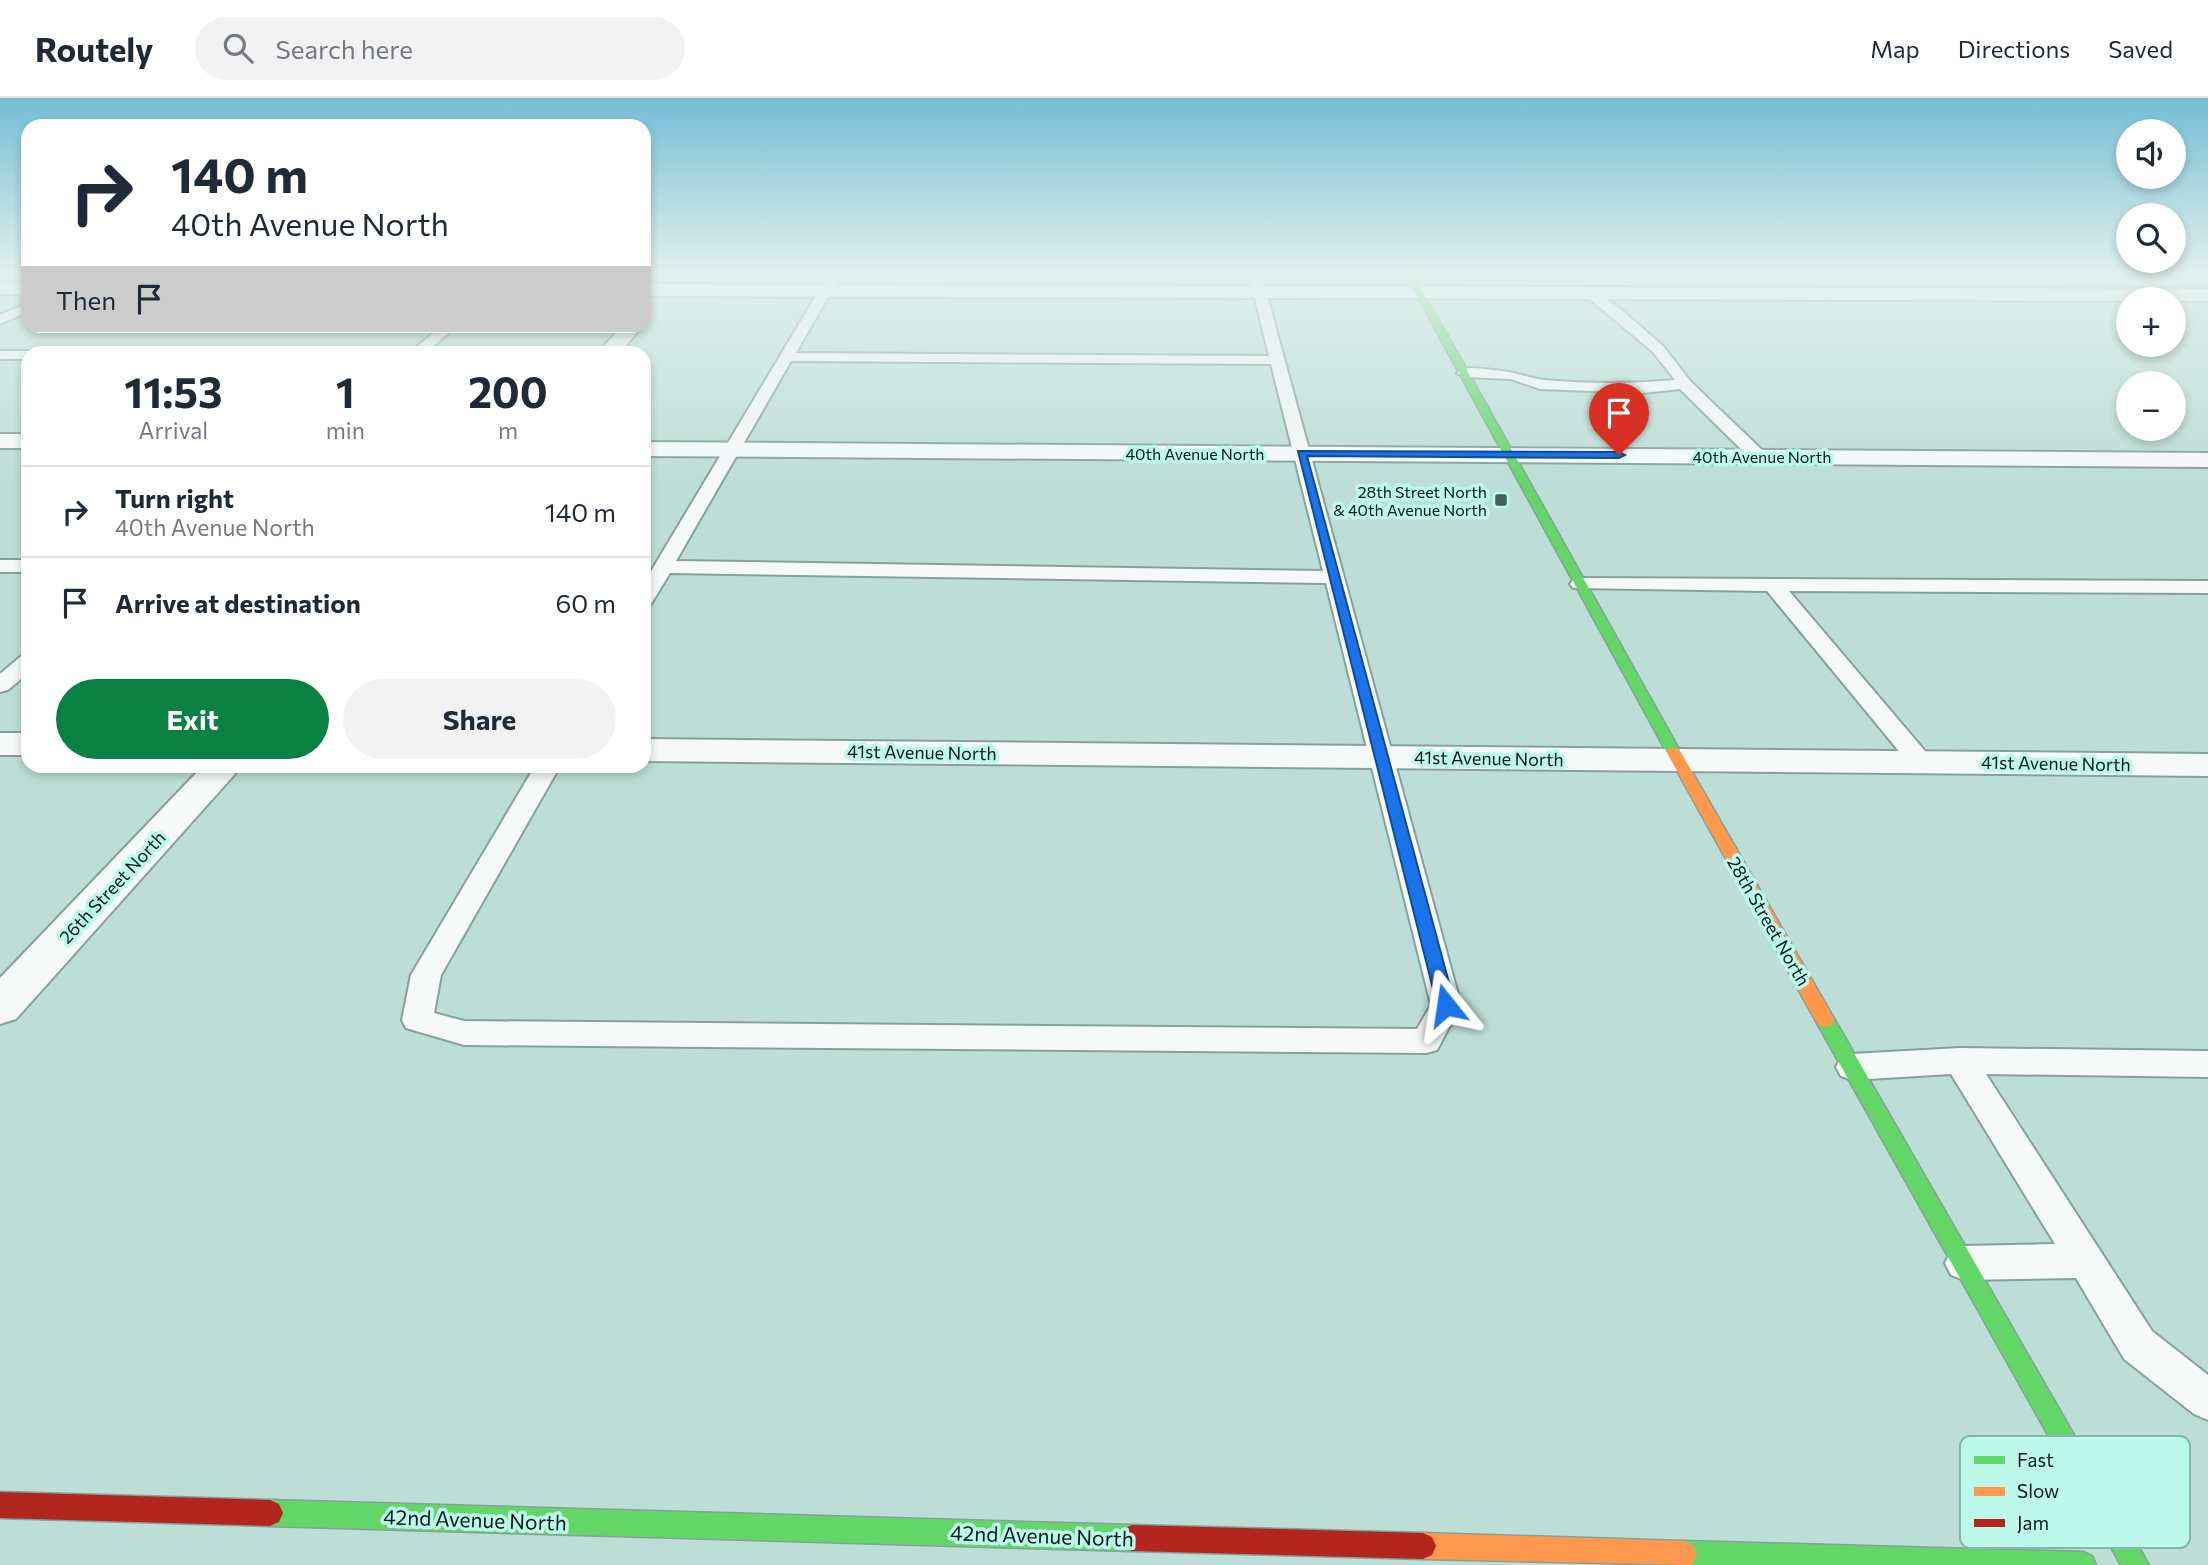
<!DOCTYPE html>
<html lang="en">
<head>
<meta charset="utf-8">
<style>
	:root { --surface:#fff; --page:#f2f2f3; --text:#1f2937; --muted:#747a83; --line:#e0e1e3; --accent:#0b8043 }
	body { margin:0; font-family:Commissioner,sans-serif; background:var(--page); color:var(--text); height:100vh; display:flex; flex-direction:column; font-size:26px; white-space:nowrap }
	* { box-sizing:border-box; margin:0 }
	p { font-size:23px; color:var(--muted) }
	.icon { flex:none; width:38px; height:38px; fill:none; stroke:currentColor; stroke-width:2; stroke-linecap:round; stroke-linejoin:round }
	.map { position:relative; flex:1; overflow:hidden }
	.details { position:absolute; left:21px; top:248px; width:630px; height:427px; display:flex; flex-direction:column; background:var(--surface); border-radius:21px; box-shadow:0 4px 10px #0003 }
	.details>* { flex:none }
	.guide { position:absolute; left:21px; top:21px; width:630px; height:214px; border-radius:21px; box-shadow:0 4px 10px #0003; background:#fff; color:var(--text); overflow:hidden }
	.tools { position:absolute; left:2116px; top:21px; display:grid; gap:14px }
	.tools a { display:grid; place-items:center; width:70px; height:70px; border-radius:50%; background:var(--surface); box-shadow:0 4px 10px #0003; font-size:35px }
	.pin { position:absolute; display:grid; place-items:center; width:60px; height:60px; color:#fff; margin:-72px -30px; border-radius:50% 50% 50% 0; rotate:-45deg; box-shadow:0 0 7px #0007 }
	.pin .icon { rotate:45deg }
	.me { position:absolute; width:77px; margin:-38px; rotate:345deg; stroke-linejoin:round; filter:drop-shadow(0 0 5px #0008) }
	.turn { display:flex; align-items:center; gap:24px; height:147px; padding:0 35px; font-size:32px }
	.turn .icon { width:91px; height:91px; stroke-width:2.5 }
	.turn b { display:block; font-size:49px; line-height:60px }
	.then { display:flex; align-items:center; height:66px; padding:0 35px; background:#0003; gap:14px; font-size:26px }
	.eta { display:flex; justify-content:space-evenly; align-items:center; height:119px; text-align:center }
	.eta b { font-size:42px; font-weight:700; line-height:49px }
	.action { display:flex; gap:14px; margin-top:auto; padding:14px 35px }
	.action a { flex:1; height:80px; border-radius:42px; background:var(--accent); color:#fff; font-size:28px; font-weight:700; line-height:80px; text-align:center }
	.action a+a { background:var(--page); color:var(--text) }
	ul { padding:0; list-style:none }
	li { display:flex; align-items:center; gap:21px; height:91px; padding:0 35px; border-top:2px solid var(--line) }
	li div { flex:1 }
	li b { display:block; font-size:26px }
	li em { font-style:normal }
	header { display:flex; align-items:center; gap:42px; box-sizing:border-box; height:98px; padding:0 35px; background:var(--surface); border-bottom:2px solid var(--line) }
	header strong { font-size:33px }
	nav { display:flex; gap:38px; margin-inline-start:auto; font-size:24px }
	.search { width:490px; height:63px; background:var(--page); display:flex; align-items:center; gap:18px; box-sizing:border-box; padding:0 24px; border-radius:38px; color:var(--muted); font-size:26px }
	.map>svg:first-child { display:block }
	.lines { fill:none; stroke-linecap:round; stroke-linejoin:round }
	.lane-casing { stroke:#87a09b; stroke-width:4 }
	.street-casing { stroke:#87a09b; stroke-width:4 }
	.fast-casing { stroke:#87a09b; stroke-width:3 }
	.slow-casing { stroke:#87a09b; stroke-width:3 }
	.jam-casing { stroke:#87a09b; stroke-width:3 }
	.lane { fill:#f5faf9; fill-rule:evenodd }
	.street { fill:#f5faf9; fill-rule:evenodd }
	.fast { fill:#63d668; fill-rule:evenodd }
	.slow { fill:#ff974d; fill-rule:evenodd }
	.jam { fill:#b3261e; fill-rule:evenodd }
	.route { fill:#1a73e8; stroke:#114b97; stroke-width:2 }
	.poi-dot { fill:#45605a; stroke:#bcf9eb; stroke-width:2.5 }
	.labels { text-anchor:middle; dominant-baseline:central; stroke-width:7; stroke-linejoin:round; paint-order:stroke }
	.far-street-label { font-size:16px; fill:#041c17; stroke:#bcf9eb }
	.far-poi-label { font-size:16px; fill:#041c17; stroke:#bcf9eb; text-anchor:end }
	.street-label { font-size:18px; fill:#041c17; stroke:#bcf9eb }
	.near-street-label { font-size:21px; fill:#041c17; stroke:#bcf9eb }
	.key { fill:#bcf9eb; stroke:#85b7ab; stroke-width:2 }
	.key-label { font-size:19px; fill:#041c17 }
</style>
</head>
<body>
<header>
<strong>Routely</strong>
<div class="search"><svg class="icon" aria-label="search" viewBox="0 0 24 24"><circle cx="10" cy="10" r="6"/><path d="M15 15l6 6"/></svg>Search here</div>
<nav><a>Map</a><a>Directions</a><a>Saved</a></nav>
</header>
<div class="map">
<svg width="2208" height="1467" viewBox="0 0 2208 1467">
	<rect width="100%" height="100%" fill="#bdded6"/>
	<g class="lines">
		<g class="lane-casing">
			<g id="lane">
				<path d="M 829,176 L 841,176 L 796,255 L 1269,258 L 1249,176 L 1261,176 L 1461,907 L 1437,952 L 1426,955 L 464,947 L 406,930 L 402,922 L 411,877 L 535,668 L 560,668 L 441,877 L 434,915 L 464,923 L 1417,931 L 1431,907 L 1326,485 L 670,475 L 651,506 L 644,508 L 644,485 ZM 791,263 L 1271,266 L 1323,473 L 676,463 Z"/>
				<path d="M 1591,191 L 1619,210 L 1663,248 L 1691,284 L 1764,354 L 1766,358 L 1764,362 L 1752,362 L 1680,291 L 1643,295 L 1540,291 L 1511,281 L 1464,279 L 1457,275 C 1465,267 1481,271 1493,272 C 1513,273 1527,280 1545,282 C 1588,286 1632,286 1675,282 L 1653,254 L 1586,198 L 1585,195 Z"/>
				<path d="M 28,205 L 28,214 L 0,226 L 0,217 Z"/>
				<path d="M 442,228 L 457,228 L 424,256 L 408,256 Z"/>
				<path d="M 0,253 L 28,253 L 34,256 L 28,256 L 28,261 L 0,261 Z"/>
				<rect x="0" y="462" width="28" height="12"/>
				<path d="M 1580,480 L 2208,483 L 2208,495 L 1789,493 L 1930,659 L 1933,664 L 1930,669 L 1921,672 L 1912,669 L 1767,493 L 1573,490 L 1570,486 L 1573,482 Z"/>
				<path d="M 28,557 L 28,575 L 8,592 L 0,594 L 0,576 L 20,559 Z"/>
				<path d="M 1960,950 L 2208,953 L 2208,979 L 1986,976 L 2152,1233 L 2208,1277 L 2208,1322 L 2194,1316 L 2124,1261 L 2076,1180 L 1964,1182 L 1951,1177 L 1945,1165 L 1951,1153 L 1964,1148 L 2055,1146 L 1951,976 L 1852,982 L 1841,978 L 1836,969 L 1841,960 L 1852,956 Z"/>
			</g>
		</g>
		<g class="street-casing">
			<g id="street">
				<rect x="0" y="184" width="28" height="12"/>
				<path d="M 644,186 L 2208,191 L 2208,203 L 644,198 Z"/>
				<path d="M 622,228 L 642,228 L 619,256 L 597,256 Z"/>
				<rect x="0" y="336" width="28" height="14"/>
				<path d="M 644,344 L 2208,355 L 2208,369 L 644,358 Z"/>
				<rect x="0" y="635" width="28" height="22"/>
				<path d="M 644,641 L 2208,656 L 2208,678 L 644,663 Z"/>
				<path d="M 203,668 L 242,668 L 16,921 L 0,926 L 0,880 Z"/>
			</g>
		</g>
		<g class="fast-casing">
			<g id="fast">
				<path d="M 1405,176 L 1413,176 L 1680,653 L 1678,656 L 1668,656 L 1666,653 Z"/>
				<path d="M 1825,915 L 1832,917 L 2149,1467 L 2121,1467 L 1818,927 L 1816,922 L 1818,917 Z"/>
				<path d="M 270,1402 L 1132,1427 L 1141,1431 L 1145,1440 L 1141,1449 L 1132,1453 L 270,1428 L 261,1424 L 257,1415 L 261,1406 Z"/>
				<path d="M 1684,1443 L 2083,1454 L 2092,1458 L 2096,1467 L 1678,1467 L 1675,1465 L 1671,1456 L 1675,1447 Z"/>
			</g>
		</g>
		<g class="slow-casing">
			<g id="slow">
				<path d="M 1673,649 L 1680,653 L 1832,917 L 1834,922 L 1832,927 L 1825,929 L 1818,927 L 1666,653 Z"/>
				<path d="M 1423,1435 L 1684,1443 L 1693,1447 L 1697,1456 L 1693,1465 L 1690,1467 L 1423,1461 L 1414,1457 L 1410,1448 L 1414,1439 Z"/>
			</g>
		</g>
		<g class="jam-casing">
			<g id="jam">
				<path d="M 0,1394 L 270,1402 L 279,1406 L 283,1415 L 279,1424 L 270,1428 L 0,1420 Z"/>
				<path d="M 1132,1427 L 1423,1435 L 1432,1439 L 1436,1448 L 1432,1457 L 1423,1461 L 1132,1453 L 1123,1449 L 1119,1440 L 1123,1431 Z"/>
			</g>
		</g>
		<use href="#lane" class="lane"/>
		<use href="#street" class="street"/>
		<use href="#fast" class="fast"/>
		<use href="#slow" class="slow"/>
		<use href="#jam" class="jam"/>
	</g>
	<linearGradient id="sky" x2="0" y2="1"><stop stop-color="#75bdd5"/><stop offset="0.46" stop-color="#e1f0ed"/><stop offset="1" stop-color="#e1f0ed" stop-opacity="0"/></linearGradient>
	<rect width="2208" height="381" fill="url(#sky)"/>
	<path class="route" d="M 1298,353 L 1619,354 L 1625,357 L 1619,360 L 1307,358 L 1455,907 L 1452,912 L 1439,912 L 1437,907 Z"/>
	<rect class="poi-dot" x="1494" y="395" width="14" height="14" rx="3.5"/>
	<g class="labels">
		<g class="far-street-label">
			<text x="1195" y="355">40th Avenue North</text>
			<text x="1762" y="358">40th Avenue North</text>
		</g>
		<g class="far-poi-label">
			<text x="1487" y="393">28th Street North<tspan x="1487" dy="18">&amp; 40th Avenue North</tspan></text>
		</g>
		<g class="street-label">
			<text transform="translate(922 654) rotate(1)">41st Avenue North</text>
			<text transform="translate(1489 660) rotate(1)">41st Avenue North</text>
			<text transform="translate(2056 665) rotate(1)">41st Avenue North</text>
			<text transform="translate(112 789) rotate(-47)">26th Street North</text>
			<text transform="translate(1769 823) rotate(60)">28th Street North</text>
		</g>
		<g class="near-street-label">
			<text transform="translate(475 1421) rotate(2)">42nd Avenue North</text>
			<text transform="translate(1042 1437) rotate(2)">42nd Avenue North</text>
		</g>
	</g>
	<rect x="1960" y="1338" width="230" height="112" rx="10" class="key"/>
	<rect x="1974" y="1358" width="31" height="8" fill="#63d668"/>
	<rect x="1974" y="1389" width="31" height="9" fill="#ff974d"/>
	<rect x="1974" y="1421" width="31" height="8" fill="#b3261e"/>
	<g class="key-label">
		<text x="2017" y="1369">Fast</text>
		<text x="2017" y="1400">Slow</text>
		<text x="2017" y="1432">Jam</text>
	</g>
</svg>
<div class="tools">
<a><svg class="icon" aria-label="sound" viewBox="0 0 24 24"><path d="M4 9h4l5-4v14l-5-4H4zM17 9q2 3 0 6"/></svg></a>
<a><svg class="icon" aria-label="search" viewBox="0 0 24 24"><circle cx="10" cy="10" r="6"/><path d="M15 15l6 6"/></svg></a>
<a>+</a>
<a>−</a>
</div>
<div class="pin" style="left:1619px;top:357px;background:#d93025"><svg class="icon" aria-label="arrive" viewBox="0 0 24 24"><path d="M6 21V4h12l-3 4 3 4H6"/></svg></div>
<svg class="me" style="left:1446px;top:907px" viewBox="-20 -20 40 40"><path d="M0-17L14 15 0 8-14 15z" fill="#1a73e8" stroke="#fff" stroke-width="4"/></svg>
<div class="guide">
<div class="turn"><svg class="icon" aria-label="right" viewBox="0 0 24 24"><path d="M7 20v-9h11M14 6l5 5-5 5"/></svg><div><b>140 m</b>40th Avenue North</div></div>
<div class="then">Then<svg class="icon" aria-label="arrive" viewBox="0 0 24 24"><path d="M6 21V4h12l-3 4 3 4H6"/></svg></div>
</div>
<section class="details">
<div class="eta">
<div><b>11:53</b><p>Arrival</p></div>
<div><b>1</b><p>min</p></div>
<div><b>200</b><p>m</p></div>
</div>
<ul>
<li><svg class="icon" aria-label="right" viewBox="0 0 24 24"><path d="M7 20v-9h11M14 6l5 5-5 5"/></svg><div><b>Turn right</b><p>40th Avenue North</p></div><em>140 m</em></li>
<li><svg class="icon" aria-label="arrive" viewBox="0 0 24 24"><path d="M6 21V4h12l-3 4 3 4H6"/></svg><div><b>Arrive at destination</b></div><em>60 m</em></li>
</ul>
<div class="action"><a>Exit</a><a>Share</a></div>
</section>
</div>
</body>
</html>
